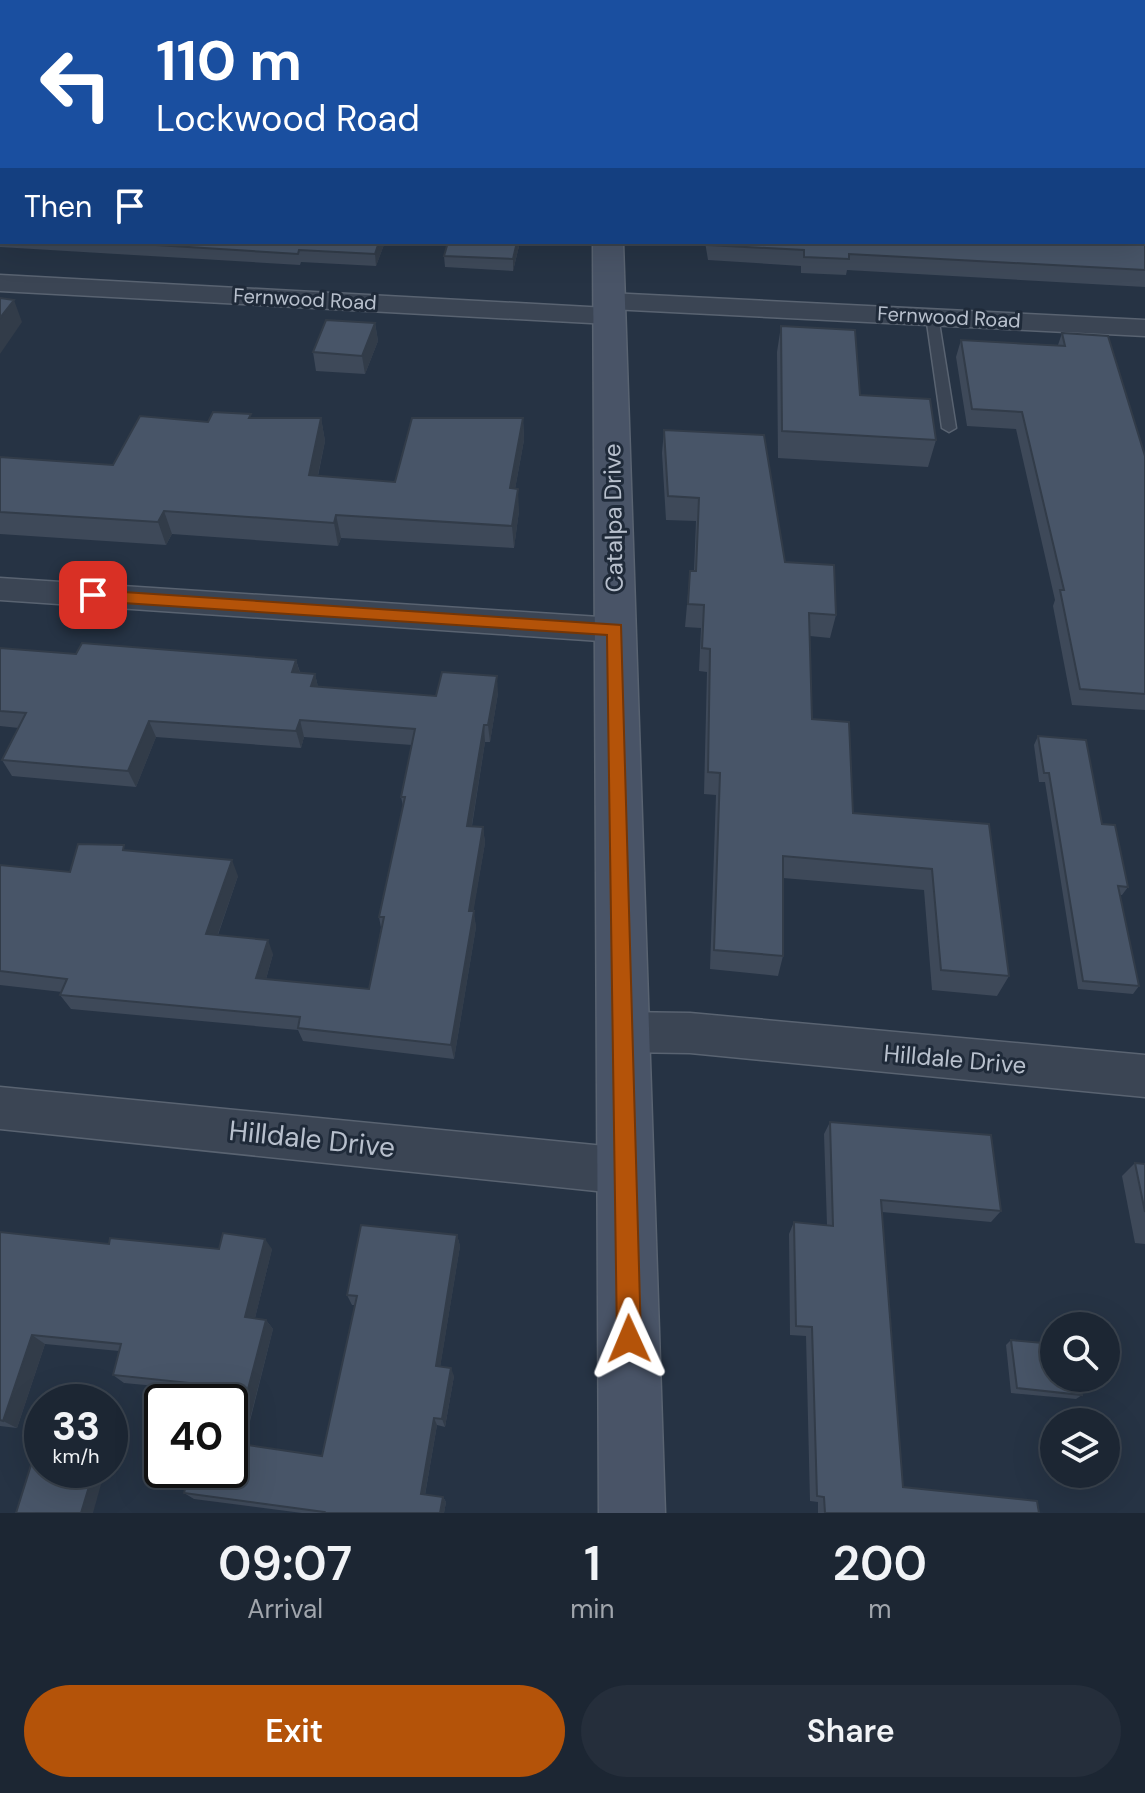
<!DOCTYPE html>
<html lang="en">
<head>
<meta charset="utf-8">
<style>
	:root { --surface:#1c2633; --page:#252e3b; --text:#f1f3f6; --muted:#a0a5ac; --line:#3a434e; --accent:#b45309 }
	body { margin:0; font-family:"DM Sans",sans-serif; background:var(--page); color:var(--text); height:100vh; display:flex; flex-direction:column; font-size:30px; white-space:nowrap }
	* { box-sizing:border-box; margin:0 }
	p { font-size:26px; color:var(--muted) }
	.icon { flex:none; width:44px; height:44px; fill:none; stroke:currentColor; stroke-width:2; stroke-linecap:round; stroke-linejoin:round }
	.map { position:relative; height:1513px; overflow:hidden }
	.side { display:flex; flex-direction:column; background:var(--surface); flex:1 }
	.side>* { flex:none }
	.guide { position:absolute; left:0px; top:0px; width:1146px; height:244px; box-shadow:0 8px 32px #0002,0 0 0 2px var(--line); background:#1a4fa0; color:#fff; overflow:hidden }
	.controls { position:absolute; left:1040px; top:1312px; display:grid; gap:16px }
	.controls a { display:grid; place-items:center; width:80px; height:80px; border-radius:50%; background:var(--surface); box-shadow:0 8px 32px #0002,0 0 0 2px var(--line); font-size:40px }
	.speed { position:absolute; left:24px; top:1384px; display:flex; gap:16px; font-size:40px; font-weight:700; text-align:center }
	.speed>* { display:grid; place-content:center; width:104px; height:104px; border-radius:50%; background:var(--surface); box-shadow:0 8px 32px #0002,0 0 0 2px var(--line); line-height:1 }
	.speed small { font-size:20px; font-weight:400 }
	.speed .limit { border:4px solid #111; border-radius:12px; background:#fff; color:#111 }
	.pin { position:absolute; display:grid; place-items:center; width:68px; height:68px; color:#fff; margin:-34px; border-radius:16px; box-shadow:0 4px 12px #0006 }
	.me { position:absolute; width:88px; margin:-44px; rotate:359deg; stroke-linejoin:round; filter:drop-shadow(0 0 6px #0008) }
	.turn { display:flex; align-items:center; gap:28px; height:168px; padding:0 24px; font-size:36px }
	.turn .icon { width:104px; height:104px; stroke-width:2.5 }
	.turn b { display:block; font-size:56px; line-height:68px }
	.then { display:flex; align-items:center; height:76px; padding:0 24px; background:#0003; gap:16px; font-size:30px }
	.eta { display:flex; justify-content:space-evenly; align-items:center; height:136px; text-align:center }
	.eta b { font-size:48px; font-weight:600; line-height:56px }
	.action { display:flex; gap:16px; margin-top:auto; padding:16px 24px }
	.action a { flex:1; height:92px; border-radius:48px; background:var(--accent); color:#fff; font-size:32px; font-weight:600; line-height:92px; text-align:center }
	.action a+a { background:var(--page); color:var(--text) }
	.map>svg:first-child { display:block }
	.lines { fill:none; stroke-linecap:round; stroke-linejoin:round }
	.lane-casing { stroke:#596371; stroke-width:3 }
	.street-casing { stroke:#596371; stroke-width:3 }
	.secondary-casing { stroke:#596371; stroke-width:3 }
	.lane { fill:#3b4554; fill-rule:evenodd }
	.street { fill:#3b4554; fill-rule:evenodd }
	.secondary { fill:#495467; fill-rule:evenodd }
	.wall { fill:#3e4959 }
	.shaded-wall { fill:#323c49 }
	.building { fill:#485568; stroke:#323c49; stroke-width:2 }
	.route { fill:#b45309; stroke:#753606; stroke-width:2 }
	.labels { text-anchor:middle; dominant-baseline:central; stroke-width:6; stroke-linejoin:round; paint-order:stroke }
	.far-street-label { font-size:20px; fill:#b8c0cd; stroke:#1f2a39 }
	.street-label { font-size:24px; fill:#b8c0cd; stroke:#1f2a39 }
	.near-street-label { font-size:28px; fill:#b8c0cd; stroke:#1f2a39 }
</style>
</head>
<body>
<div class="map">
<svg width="1145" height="1513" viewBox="0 0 1145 1513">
	<rect width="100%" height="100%" fill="#263344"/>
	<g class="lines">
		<g class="lane-casing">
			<path id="lane" d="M 932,312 L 938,316 L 956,428 L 949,432 L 942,428 L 926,316 Z"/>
		</g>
		<g class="street-casing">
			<g id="street">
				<path d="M 0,275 L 607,308 L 596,301 L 609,293 L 1145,320 L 1145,336 L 611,309 L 622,316 L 609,324 L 0,291 Z"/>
				<path d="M 0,578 L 615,618 L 627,622 L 632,630 L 627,638 L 615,642 L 0,600 Z"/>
				<path d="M 621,1012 L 690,1013 L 1145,1055 L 1145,1097 L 690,1053 L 621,1052 L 606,1046 L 600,1032 L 606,1018 Z"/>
				<path d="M 0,1087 L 625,1148 L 641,1155 L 648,1171 L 641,1187 L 625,1194 L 0,1129 Z"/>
			</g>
		</g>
		<g class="secondary-casing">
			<g id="secondary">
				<rect x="592" y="0" width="22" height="2"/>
				<path d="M 593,242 L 623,242 L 665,1513 L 599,1513 Z"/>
			</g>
		</g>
		<use href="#lane" class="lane"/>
		<use href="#street" class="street"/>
		<use href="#secondary" class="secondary"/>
	</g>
	<g class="wall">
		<path d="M 675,0 L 1145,0 L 1145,287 L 847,270 L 846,275 L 801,273 L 801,266 L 708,260 L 705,242 L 1144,242 L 1144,2 L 675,2 Z"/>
		<path d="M 2,73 L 2,242 L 385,242 L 376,266 L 301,262 L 300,265 L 0,247 L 0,88 Z"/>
		<path d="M 520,242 L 513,271 L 445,267 L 444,256 Z"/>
		<path d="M 375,323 L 378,341 L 365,374 L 316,371 L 313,352 Z"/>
		<path d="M 781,326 L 860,395 L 936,440 L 928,467 L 778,458 L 777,352 Z"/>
		<path d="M 1062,333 L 1145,456 L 1145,710 L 1072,705 L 1053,606 L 1055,600 L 1016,429 L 967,426 L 956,357 L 961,340 L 1058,345 Z"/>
		<path d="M 252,418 L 321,418 L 325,441 L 318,476 L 395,482 L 523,418 L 524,440 L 515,489 L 519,511 L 514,548 L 341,538 L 338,546 L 172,534 L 166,545 L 0,534 L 0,457 L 113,465 L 208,422 Z"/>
		<path d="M 664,430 L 785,562 L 836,615 L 830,638 L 810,636 L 812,719 L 853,813 L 989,824 L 1009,976 L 997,996 L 932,990 L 924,890 L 783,878 L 783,956 L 778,976 L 710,969 L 716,795 L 704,794 L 707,672 L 699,671 L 701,628 L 685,627 L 690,571 L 694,571 L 696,521 L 666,520 L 662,453 Z"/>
		<path d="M 0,648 L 76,654 L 296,660 L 300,672 L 315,674 L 318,687 L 436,696 L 498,693 L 490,742 L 485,742 L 472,826 L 483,827 L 485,843 L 473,911 L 476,927 L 454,1059 L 303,1041 L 298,1030 L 71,1009 L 60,995 L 62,992 L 0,985 L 0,865 L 70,872 L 127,850 L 238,876 L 218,935 L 273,954 L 266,979 L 369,989 L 381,928 L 379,917 L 403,806 L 401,797 L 412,745 L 304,737 L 301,748 L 156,737 L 136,787 L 12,776 L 2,760 L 19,728 L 0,726 Z"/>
		<path d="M 1038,736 L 1102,824 L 1128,887 L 1122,895 L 1120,895 L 1139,986 L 1133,994 L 1078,989 L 1045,782 L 1039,782 L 1034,745 Z"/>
		<path d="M 830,1122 L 1001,1211 L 991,1222 L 882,1212 L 903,1487 L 1039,1513 L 818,1513 L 818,1502 L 810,1501 L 806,1336 L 790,1335 L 789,1234 L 794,1222 L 827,1225 L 824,1134 Z"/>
		<path d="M 1135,1163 L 1145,1164 L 1145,1244 L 1135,1243 L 1122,1176 Z"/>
		<path d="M 0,1232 L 109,1244 L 219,1249 L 272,1249 L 255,1318 L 266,1320 L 273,1329 L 244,1445 L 322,1456 L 355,1305 L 352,1305 L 347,1295 L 457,1235 L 460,1246 L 440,1367 L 454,1376 L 445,1427 L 437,1425 L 425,1495 L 443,1497 L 446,1502 L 444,1513 L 302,1513 L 194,1499 L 184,1493 L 209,1400 L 197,1398 L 188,1389 L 124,1383 L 113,1375 L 119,1351 L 45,1344 L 17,1428 L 0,1426 Z"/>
		<path d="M 1011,1340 L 1082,1395 L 1076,1399 L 1011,1393 L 1006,1345 Z"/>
	</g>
	<g class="shaded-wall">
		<path d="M 379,242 L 385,242 L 376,266 L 375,254 Z"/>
		<path d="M 517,242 L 520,242 L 513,271 L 513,259 Z"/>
		<path d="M 14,300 L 22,322 L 0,354 L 0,318 Z"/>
		<path d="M 375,323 L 378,341 L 365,374 L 362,356 Z"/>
		<path d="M 321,418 L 325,441 L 313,498 L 309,475 Z"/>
		<path d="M 523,418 L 524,440 L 511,511 L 510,488 Z"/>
		<path d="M 518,489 L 519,511 L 514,548 L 512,526 Z"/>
		<path d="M 164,511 L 172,534 L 166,545 L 158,522 Z"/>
		<path d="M 336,515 L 341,538 L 338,546 L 334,523 Z"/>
		<path d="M 296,660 L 301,677 L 292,672 Z"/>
		<path d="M 315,674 L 319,691 L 311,686 Z"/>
		<path d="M 497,676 L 498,693 L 490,742 L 488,725 Z"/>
		<path d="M 300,720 L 304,737 L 301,748 L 296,731 Z"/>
		<path d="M 149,721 L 156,737 L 136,787 L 128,771 Z"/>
		<path d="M 484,725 L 485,742 L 469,842 L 467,826 Z"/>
		<path d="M 483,827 L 485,843 L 471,926 L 469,911 Z"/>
		<path d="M 232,860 L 238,876 L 213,948 L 206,934 Z"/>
		<path d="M 474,911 L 476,927 L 454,1059 L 451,1045 Z"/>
		<path d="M 268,940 L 273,954 L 262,993 L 256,978 Z"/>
		<path d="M 457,1235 L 460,1246 L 439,1374 L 436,1366 Z"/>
		<path d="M 265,1239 L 272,1249 L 253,1326 L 245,1317 Z"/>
		<path d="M 266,1320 L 273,1329 L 242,1450 L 234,1443 Z"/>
		<path d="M 32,1335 L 45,1344 L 17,1428 L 3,1421 Z"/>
		<path d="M 451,1368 L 454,1376 L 445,1427 L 442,1419 Z"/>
		<path d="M 434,1418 L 437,1425 L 424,1500 L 421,1494 Z"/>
		<path d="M 94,1470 L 105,1470 L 93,1513 L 81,1513 Z"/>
		<path d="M 443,1497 L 446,1502 L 444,1513 L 440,1513 Z"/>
	</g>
	<g class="building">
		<path d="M 64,0 L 552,0 L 551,2 L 63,2 Z"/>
		<path d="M 676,0 L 1145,0 L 1145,270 L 849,254 L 849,259 L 804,257 L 804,250 L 709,245 L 709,242 L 1144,242 L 1144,2 L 677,2 Z"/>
		<path d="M 2,73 L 2,236 L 0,235 L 0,88 Z"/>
		<path d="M 108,242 L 379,242 L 375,254 L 299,250 L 298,254 Z"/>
		<path d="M 448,242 L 517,242 L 513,259 L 444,256 Z"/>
		<path d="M 0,298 L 14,300 L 0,318 Z"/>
		<path d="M 326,320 L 375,323 L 362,356 L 313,352 Z"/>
		<path d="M 781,326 L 855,330 L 860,395 L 930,399 L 936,440 L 782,431 Z"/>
		<path d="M 1062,333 L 1108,336 L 1145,456 L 1145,694 L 1080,689 L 1060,590 L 1064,590 L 1022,412 L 972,409 L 961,340 L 1065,346 Z"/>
		<path d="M 213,412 L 251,414 L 249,418 L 321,418 L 309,475 L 395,482 L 412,418 L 523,418 L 510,488 L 518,489 L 512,526 L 336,515 L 334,523 L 164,511 L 158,522 L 0,512 L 0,457 L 113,465 L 140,416 L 208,422 Z"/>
		<path d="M 664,430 L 764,435 L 785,562 L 834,565 L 836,615 L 809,613 L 812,719 L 849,722 L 853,813 L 989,824 L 1009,976 L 941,970 L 932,869 L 783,856 L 783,956 L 714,950 L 720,773 L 708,772 L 710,649 L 702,648 L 704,605 L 688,604 L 690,571 L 696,571 L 699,498 L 668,496 Z"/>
		<path d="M 82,643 L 296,660 L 292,672 L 315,674 L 311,686 L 436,696 L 442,672 L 497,676 L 488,725 L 484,725 L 467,826 L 483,827 L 469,911 L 474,911 L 451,1045 L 298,1028 L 300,1017 L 60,995 L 67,979 L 0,971 L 0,865 L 70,872 L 78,844 L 124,845 L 123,850 L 232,860 L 206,934 L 268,940 L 256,978 L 369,989 L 384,917 L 379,917 L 405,797 L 401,797 L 415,729 L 300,720 L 296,731 L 149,721 L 128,771 L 2,760 L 26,713 L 0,711 L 0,648 L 76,654 Z"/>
		<path d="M 1038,736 L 1086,740 L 1102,824 L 1115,825 L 1128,887 L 1118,886 L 1139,986 L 1083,981 L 1049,773 L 1044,773 Z"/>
		<path d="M 830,1122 L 991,1135 L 1001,1211 L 881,1200 L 903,1487 L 1037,1501 L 1039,1513 L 825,1513 L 824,1497 L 817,1496 L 812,1327 L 796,1326 L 794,1222 L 833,1226 Z"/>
		<path d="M 1135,1163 L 1145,1164 L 1145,1212 Z"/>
		<path d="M 361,1225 L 457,1235 L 436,1366 L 451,1368 L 442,1419 L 434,1418 L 421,1494 L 443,1497 L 440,1513 L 323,1513 L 324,1512 L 184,1493 L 190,1470 L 230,1470 L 230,1402 L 209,1402 L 211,1394 L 187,1390 L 190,1383 L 113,1375 L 121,1344 L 32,1335 L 3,1421 L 0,1420 L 0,1232 L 109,1244 L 110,1238 L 219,1249 L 223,1233 L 265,1239 L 245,1317 L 266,1320 L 234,1443 L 322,1456 L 357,1296 L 347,1295 Z"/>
		<path d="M 1011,1340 L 1054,1344 L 1054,1378 L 1080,1378 L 1082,1395 L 1017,1388 Z"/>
		<path d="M 36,1449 L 42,1450 L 42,1470 L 94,1470 L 81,1513 L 16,1513 Z"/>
	</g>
	<path class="route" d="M 93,590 L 621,625 L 641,1339 L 638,1348 L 629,1351 L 620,1348 L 617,1339 L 607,635 L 93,601 L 85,595 Z"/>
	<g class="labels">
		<g class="far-street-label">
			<text transform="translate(305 299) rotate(3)">Fernwood Road</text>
			<text transform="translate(949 317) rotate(3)">Fernwood Road</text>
		</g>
		<g class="street-label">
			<text transform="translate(613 518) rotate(-91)">Catalpa Drive</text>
			<text transform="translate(955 1059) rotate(5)">Hilldale Drive</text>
		</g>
		<g class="near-street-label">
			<text transform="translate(312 1139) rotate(6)">Hilldale Drive</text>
		</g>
	</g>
</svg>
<div class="controls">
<a><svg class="icon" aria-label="search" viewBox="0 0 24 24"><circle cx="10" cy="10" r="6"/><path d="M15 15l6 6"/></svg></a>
<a><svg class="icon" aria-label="layers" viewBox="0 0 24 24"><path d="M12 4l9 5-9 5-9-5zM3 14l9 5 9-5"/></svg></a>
</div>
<div class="speed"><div>33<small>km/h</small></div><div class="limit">40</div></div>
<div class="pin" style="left:93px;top:595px;background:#d93025"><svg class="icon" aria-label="arrive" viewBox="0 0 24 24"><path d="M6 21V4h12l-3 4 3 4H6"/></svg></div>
<svg class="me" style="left:629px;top:1339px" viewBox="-20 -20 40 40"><path d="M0-17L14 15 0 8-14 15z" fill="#b45309" stroke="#fff" stroke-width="4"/></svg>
<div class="guide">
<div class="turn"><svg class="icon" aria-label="left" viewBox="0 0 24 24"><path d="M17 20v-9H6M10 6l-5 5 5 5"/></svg><div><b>110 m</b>Lockwood Road</div></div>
<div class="then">Then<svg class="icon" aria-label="arrive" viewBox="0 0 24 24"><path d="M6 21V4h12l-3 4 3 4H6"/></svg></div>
</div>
</div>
<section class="side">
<div class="eta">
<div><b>09:07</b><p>Arrival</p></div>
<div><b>1</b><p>min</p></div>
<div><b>200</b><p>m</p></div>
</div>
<div class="action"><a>Exit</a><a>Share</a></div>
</section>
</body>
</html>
